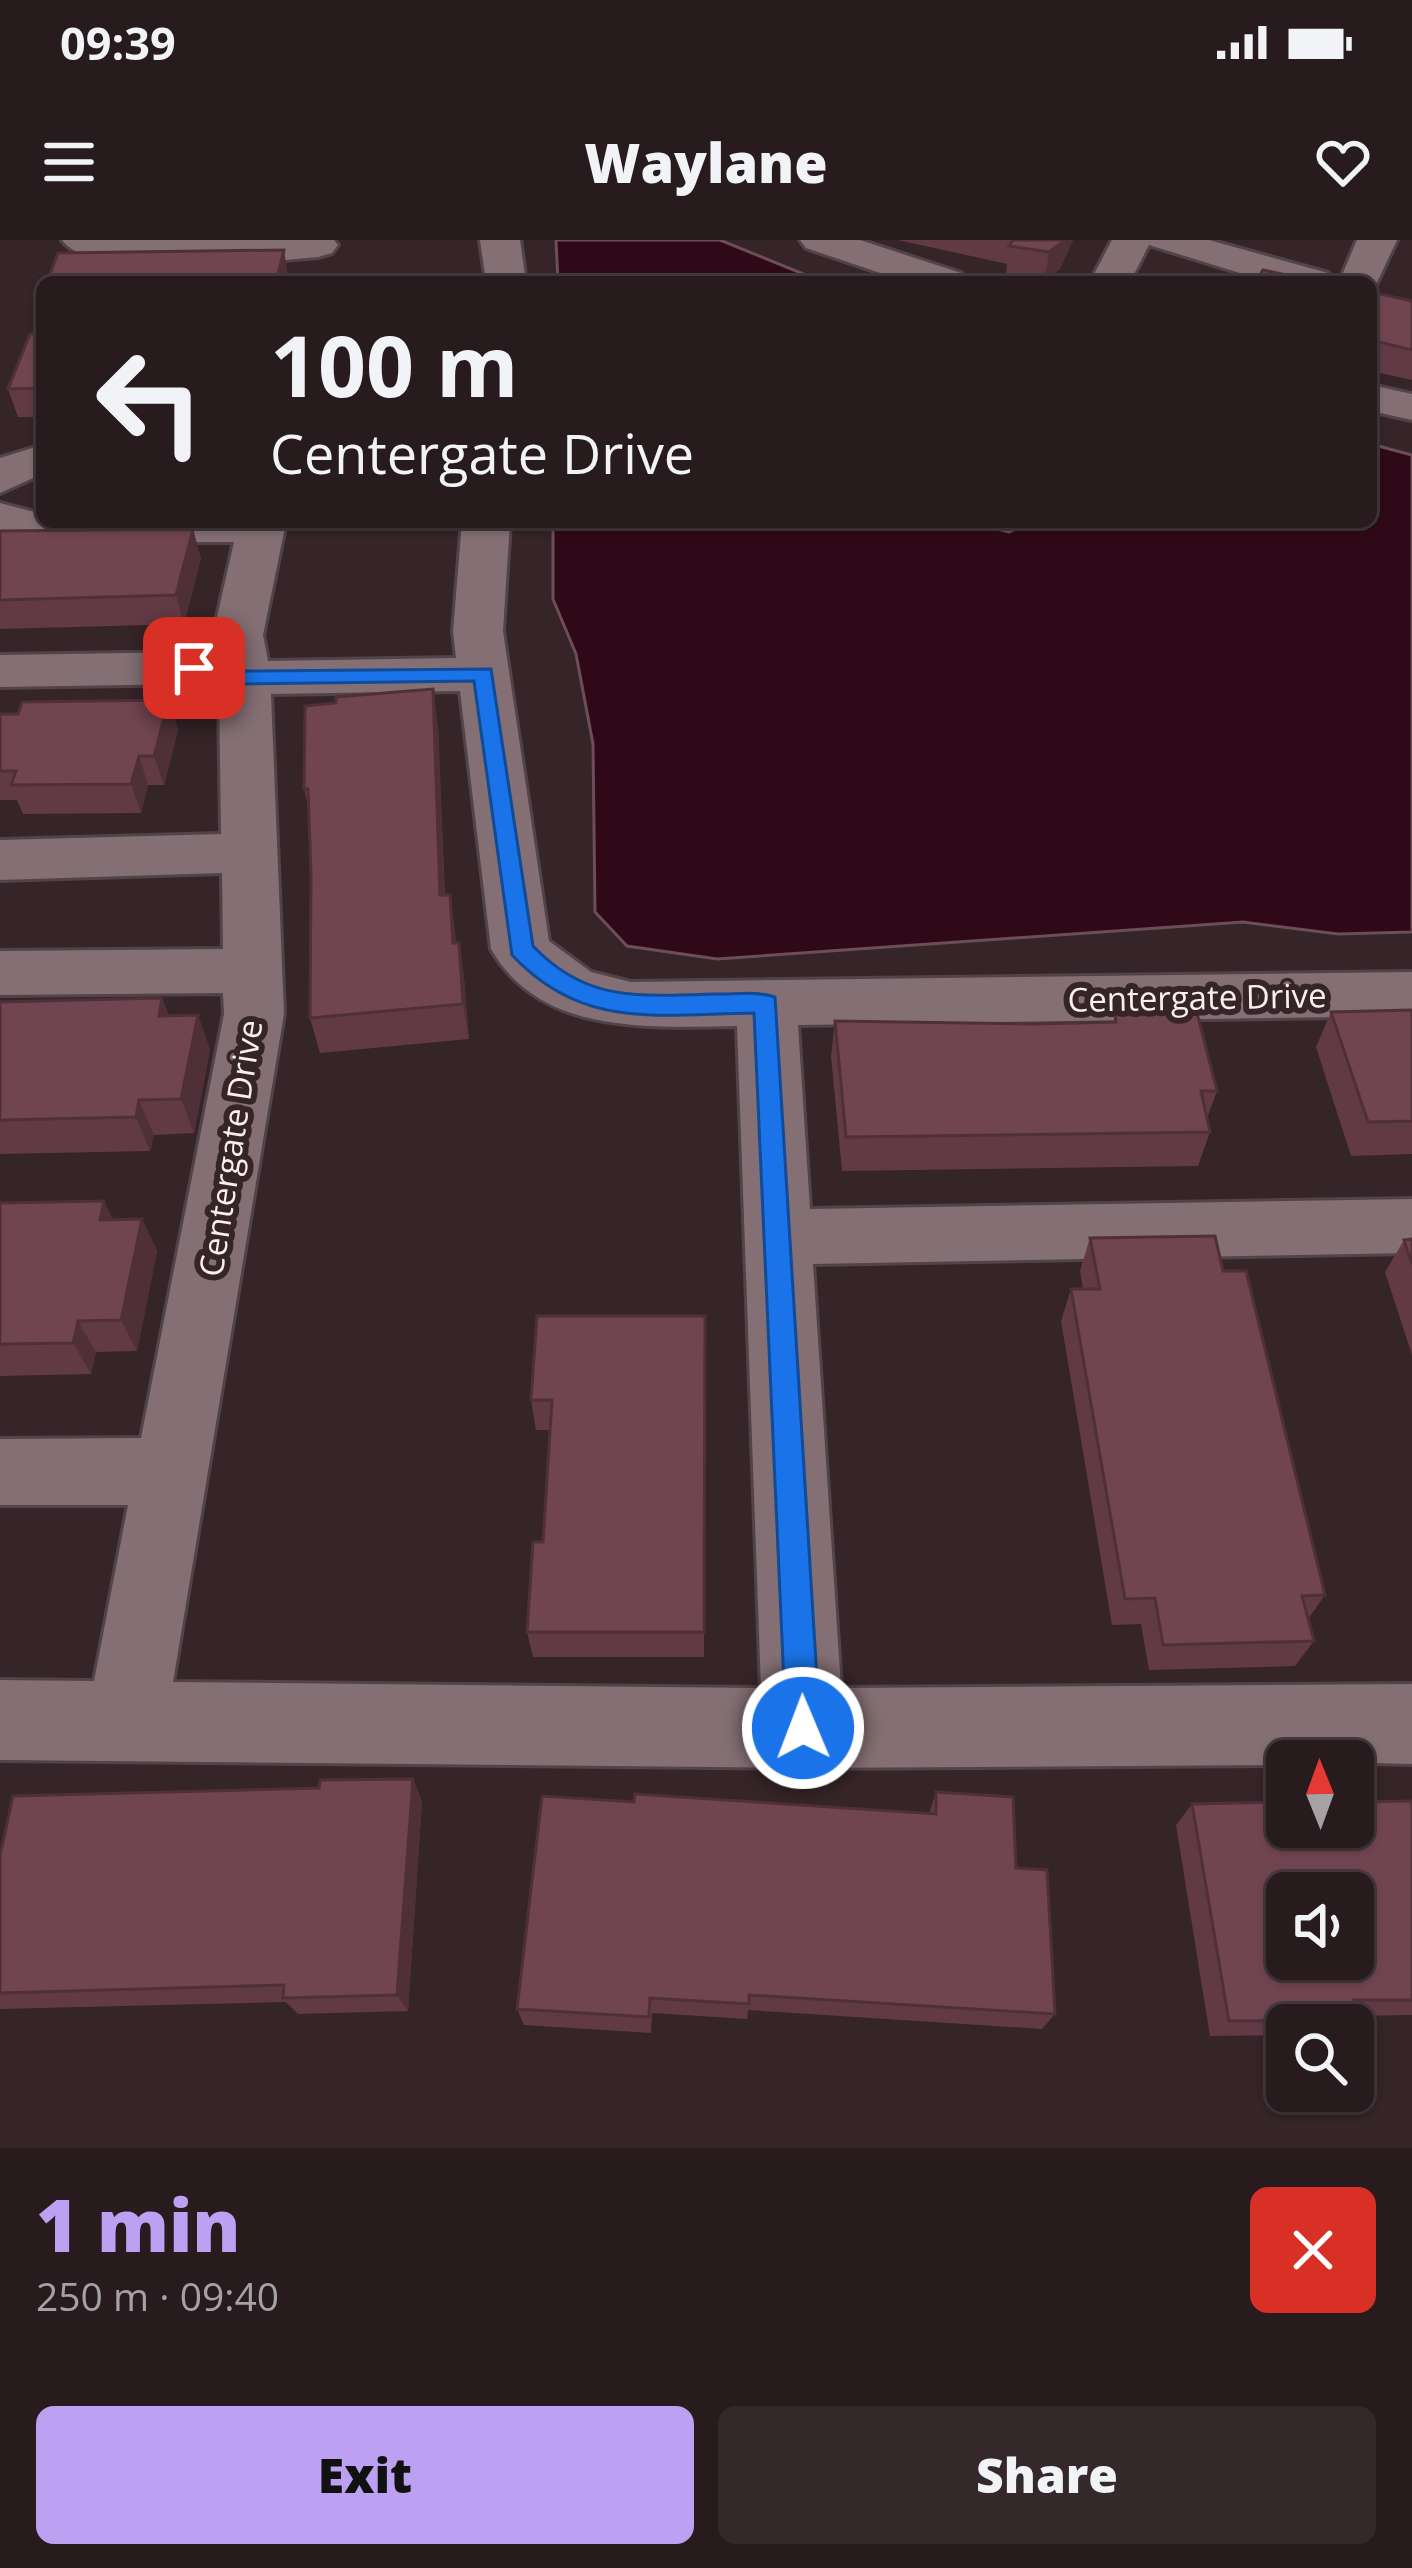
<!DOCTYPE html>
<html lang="en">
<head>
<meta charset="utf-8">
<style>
	:root { --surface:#281b1e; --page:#34282b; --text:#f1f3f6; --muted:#a5a1a4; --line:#44393c; --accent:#bca0f2 }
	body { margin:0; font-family:"Open Sans",sans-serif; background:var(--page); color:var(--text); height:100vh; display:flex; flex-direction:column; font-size:45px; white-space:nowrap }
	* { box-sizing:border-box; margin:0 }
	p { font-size:39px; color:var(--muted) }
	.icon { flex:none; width:66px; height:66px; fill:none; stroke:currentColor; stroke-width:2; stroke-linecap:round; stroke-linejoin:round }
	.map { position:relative; height:1908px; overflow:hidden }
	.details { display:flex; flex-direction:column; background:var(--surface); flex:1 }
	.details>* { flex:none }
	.top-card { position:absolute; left:36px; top:36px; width:1341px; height:252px; border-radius:18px; box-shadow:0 3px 9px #0004,0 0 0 3px var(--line); background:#281b1e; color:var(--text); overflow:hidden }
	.needle { width:78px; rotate:359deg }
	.buttons { position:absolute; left:1266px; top:1500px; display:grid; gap:24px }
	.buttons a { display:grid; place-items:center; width:108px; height:108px; border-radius:18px; background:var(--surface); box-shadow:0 3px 9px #0004,0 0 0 3px var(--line); font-size:60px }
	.pin { position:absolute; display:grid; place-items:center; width:102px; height:102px; color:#fff; margin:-51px; border-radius:24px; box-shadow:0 6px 18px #0006 }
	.me { position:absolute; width:132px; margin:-66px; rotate:359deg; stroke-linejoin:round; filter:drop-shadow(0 0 9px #0008) }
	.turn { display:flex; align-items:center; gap:42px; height:252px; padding:0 36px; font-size:54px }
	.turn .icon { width:156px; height:156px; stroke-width:2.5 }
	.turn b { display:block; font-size:84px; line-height:102px }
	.round { display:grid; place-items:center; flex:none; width:126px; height:126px; border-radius:18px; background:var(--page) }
	.overview { display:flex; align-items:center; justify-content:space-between; height:204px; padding:0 36px }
	h1 { font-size:72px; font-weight:800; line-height:90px; color:var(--accent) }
	.action { display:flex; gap:24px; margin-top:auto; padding:24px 36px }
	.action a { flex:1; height:138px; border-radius:18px; background:var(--accent); color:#111; font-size:48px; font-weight:800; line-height:138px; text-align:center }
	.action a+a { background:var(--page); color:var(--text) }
	.status { display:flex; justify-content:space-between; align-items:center; height:84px; padding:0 60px; background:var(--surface); direction:ltr }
	.status svg { height:33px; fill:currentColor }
	header { display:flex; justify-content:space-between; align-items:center; height:156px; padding:0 36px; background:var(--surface); font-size:54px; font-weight:800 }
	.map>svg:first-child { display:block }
	.water { fill:#2f0917; stroke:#6c4e58; stroke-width:3 }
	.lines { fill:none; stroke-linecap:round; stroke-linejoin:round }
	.minor-casing { stroke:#514347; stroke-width:6 }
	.minor { fill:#836f74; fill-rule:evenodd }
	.wall { fill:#613a46 }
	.shaded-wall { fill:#4f3039 }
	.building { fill:#714451; stroke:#4f3039; stroke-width:3; fill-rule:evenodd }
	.route { fill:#1a73e8; stroke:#114b97; stroke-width:3 }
	.labels { text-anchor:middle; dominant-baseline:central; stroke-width:12; stroke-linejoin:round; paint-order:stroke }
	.street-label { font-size:33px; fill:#faeef1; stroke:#352428 }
</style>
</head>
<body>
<div class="status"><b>09:39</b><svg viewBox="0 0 49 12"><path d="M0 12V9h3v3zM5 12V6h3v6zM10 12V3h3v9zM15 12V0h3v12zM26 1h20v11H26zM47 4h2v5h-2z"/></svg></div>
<header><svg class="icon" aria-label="menu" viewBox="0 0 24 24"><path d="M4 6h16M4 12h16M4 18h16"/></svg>Waylane<svg class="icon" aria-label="heart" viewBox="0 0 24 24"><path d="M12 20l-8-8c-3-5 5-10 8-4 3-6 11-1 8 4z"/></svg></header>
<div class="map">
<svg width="1412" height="1908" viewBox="0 0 1412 1908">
	<rect width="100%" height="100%" fill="#352428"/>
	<g class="water">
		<path d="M 556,0 L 720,0 L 823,42 L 558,42 Z"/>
		<path d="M 1371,204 L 1412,215 L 1412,692 L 1338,694 L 1243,682 L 717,719 L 627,706 L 595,672 L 593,504 L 576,414 L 553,359 L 553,282 L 969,282 L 1009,292 L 1033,282 L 1371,282 Z"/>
	</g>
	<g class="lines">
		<g class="minor-casing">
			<g id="minor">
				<path d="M 62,0 L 334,0 L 338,5 L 332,13 L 318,17 C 268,21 92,43 62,0 Z"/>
				<path d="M 480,0 L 520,0 L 526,42 L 486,42 Z"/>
				<path d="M 800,0 L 860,0 L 961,33 L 967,42 L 907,42 L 806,8 Z"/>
				<path d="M 1112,0 L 1209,0 L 1328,33 L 1334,42 L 1269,42 L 1149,5 L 1130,42 L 1090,42 Z"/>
				<path d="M 1357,0 L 1397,0 L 1373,51 L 1371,42 L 1339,42 Z"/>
				<path d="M 1371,145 L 1412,154 L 1412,180 L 1371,171 Z"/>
				<path d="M 42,205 L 42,234 L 0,253 L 0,218 Z"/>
				<path d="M 0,263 L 42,274 L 42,282 L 286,282 L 263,395 L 268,421 L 456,418 L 453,391 L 462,282 L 510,282 L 503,391 L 549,701 L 591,732 L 631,742 L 1412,732 L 1412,776 L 798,785 L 810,969 L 1412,959 L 1412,1013 L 813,1024 L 841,1448 L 1412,1444 L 1412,1524 L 1287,1521 L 1287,1525 L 803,1528 L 0,1520 L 0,1440 L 94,1441 L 128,1265 L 0,1265 L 0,1199 L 141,1198 L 224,774 L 223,753 L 0,755 L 0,711 L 223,709 L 222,633 L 0,640 L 0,600 L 221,594 L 219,449 L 194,444 L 0,447 L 0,415 L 194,412 L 216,416 L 213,395 L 234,302 L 38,302 L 0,292 ZM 460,451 L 491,709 C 541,796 651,787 737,786 L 761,1448 L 173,1442 L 284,774 L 271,454 Z"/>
			</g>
		</g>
		<use href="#minor" class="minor"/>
	</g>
	<g class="wall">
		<path d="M 898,0 L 1073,0 L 1060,29 L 1045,40 L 1006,34 L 1007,24 Z"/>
		<path d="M 1371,52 L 1412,61 L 1412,140 L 1371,131 Z"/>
		<path d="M 42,93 L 42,177 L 18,177 L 8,149 Z"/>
		<path d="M 0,291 L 201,318 L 184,384 L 0,389 Z"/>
		<path d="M 169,460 L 178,490 L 164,545 L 148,545 L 141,573 L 23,574 L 17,560 L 0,560 L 0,474 Z"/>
		<path d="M 438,486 L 445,655 L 450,655 L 456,703 L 459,703 L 464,738 L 469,799 L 320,813 L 310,778 L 311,634 L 309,570 L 304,549 Z"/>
		<path d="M 162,758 L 169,776 L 198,775 L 210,810 L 194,893 L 154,895 L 150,911 L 0,914 L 0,762 Z"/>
		<path d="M 1412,770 L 1412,914 L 1351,916 L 1316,807 L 1331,772 Z"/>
		<path d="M 1115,775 L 1217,851 L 1207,878 L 1210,892 L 1198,926 L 842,931 L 831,816 L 835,781 L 1034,784 L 1113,783 Z"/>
		<path d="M 104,961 L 113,980 L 142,979 L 157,1011 L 137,1111 L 96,1112 L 91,1134 L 0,1136 L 0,963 Z"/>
		<path d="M 1090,998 L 1223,1031 L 1325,1355 L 1308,1379 L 1314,1401 L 1295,1426 L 1149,1430 L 1141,1384 L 1112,1385 L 1061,1081 L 1071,1049 L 1083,1049 L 1080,1031 Z"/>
		<path d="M 1412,999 L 1412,1115 L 1385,1032 L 1404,1000 Z"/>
		<path d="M 705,1076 L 704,1417 L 533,1417 L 527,1392 L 543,1302 L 550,1190 L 536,1190 L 531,1160 Z"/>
		<path d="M 413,1539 L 422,1561 L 408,1771 L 298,1774 L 286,1762 L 0,1769 L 0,1616 L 319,1548 Z"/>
		<path d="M 936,1552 L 1016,1628 L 1055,1774 L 1042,1789 L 748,1770 L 747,1779 L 652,1773 L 651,1793 L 524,1785 L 517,1769 L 634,1562 L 929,1574 Z"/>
		<path d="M 1412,1561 L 1412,1775 L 1357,1776 L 1358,1780 L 1350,1785 L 1287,1785 L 1287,1795 L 1210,1796 L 1176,1585 L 1192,1564 Z"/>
	</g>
	<g class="shaded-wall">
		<path d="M 1065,0 L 1073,0 L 1072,3 L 1060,29 L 1045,40 L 1049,12 Z"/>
		<path d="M 284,10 L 289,42 L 276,42 Z"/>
		<path d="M 193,289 L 201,318 L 184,384 L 176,355 Z"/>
		<path d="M 433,449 L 438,486 L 446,691 L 440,655 Z"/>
		<path d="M 169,460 L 178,490 L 164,545 L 154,516 Z"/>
		<path d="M 139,516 L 148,545 L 141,573 L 131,544 Z"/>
		<path d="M 450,655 L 455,690 L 459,739 L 453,703 Z"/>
		<path d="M 459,703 L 464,738 L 469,799 L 463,764 Z"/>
		<path d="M 162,758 L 175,794 L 159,776 Z"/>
		<path d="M 198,775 L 210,810 L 194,893 L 181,859 Z"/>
		<path d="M 139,860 L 154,895 L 150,911 L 136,877 Z"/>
		<path d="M 104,961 L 120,994 L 100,980 Z"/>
		<path d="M 142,979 L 157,1011 L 137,1111 L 121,1080 Z"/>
		<path d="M 78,1081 L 96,1112 L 91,1134 L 73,1103 Z"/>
		<path d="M 413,1539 L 422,1561 L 408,1771 L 397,1755 Z"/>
	</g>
	<g class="building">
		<path d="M 1013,0 L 1065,0 L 1049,12 L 1009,6 Z"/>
		<path d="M 284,10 L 276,42 L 47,42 L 58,13 Z"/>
		<path d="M 1263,30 L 1321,42 L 1256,42 Z"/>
		<path d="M 1371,52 L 1412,61 L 1412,110 L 1371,100 Z"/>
		<path d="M 42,93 L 42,148 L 8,149 L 30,94 Z"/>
		<path d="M 193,289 L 176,355 L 0,360 L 0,291 Z"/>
		<path d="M 433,449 L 440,655 L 450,655 L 453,703 L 459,703 L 463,764 L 310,778 L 311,634 L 308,549 L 304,549 L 305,466 L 336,463 L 336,457 Z"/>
		<path d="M 169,460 L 154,516 L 139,516 L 131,544 L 11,545 L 16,531 L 0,531 L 0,474 L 18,474 L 22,462 Z"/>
		<path d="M 162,758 L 159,776 L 198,775 L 181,859 L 139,860 L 136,877 L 0,880 L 0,762 Z"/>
		<path d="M 1412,770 L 1412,881 L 1368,882 L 1331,772 Z"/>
		<path d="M 1197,773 L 1217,851 L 1201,851 L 1210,892 L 846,897 L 835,781 L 1034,784 L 1116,782 L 1115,775 Z"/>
		<path d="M 104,961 L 100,980 L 142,979 L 121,1080 L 78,1081 L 73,1103 L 0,1104 L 0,963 Z"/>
		<path d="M 1215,996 L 1223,1031 L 1246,1031 L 1325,1355 L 1302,1356 L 1314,1401 L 1163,1405 L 1155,1358 L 1125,1359 L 1071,1049 L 1100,1049 L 1090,998 Z"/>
		<path d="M 1412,999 L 1412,1024 L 1404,1000 Z"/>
		<path d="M 537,1076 L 705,1076 L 704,1392 L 527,1392 L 533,1302 L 543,1302 L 552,1160 L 531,1160 Z"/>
		<path d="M 413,1539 L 397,1755 L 283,1758 L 284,1745 L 0,1753 L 0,1616 L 13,1556 L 319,1548 L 320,1540 Z"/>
		<path d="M 936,1552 L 1013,1557 L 1016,1628 L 1047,1630 L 1055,1774 L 749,1755 L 749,1764 L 650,1758 L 649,1777 L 517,1769 L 542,1556 L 634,1562 L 635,1554 L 936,1574 Z"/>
		<path d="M 1412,1561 L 1412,1760 L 1354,1760 L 1358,1780 L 1229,1781 L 1192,1564 L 1287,1562 L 1287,1587 L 1353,1587 L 1353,1562 ZM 1287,1653 L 1353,1653 L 1353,1719 L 1287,1719 Z"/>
	</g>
	<path class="route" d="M 194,422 L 244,431 L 491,429 L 533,706 C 589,765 643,755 718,754 C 737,754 757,751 775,757 L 820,1488 L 815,1500 L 803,1505 L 791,1500 L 786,1488 L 754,773 C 659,774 583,791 512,715 L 474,441 L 244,444 L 187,433 L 184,428 Z"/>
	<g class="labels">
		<g class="street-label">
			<text transform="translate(1197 757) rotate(-1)">Centergate Drive</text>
			<text transform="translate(230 908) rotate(-81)">Centergate Drive</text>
		</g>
	</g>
</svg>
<div class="buttons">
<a><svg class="needle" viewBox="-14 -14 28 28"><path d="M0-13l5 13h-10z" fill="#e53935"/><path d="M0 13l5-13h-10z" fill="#a5a1a4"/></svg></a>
<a><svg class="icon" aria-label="sound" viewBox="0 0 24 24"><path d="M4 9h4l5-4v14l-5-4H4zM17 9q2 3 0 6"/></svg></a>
<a><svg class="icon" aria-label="search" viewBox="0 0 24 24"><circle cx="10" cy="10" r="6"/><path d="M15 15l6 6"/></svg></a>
</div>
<div class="pin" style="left:194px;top:428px;background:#d93025"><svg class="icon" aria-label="arrive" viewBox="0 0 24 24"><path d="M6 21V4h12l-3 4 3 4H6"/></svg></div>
<svg class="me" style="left:803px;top:1488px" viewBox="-20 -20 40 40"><circle r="17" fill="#1a73e8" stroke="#fff" stroke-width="3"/><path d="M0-11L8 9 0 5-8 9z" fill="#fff"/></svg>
<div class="top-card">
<div class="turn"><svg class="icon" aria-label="left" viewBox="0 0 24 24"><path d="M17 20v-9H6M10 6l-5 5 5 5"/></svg><div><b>100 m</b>Centergate Drive</div></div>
</div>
</div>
<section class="details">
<div class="overview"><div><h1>1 min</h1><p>250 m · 09:40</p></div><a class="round" style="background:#d93025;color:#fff"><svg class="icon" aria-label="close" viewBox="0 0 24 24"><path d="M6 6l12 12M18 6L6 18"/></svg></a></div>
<div class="action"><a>Exit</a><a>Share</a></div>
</section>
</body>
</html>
